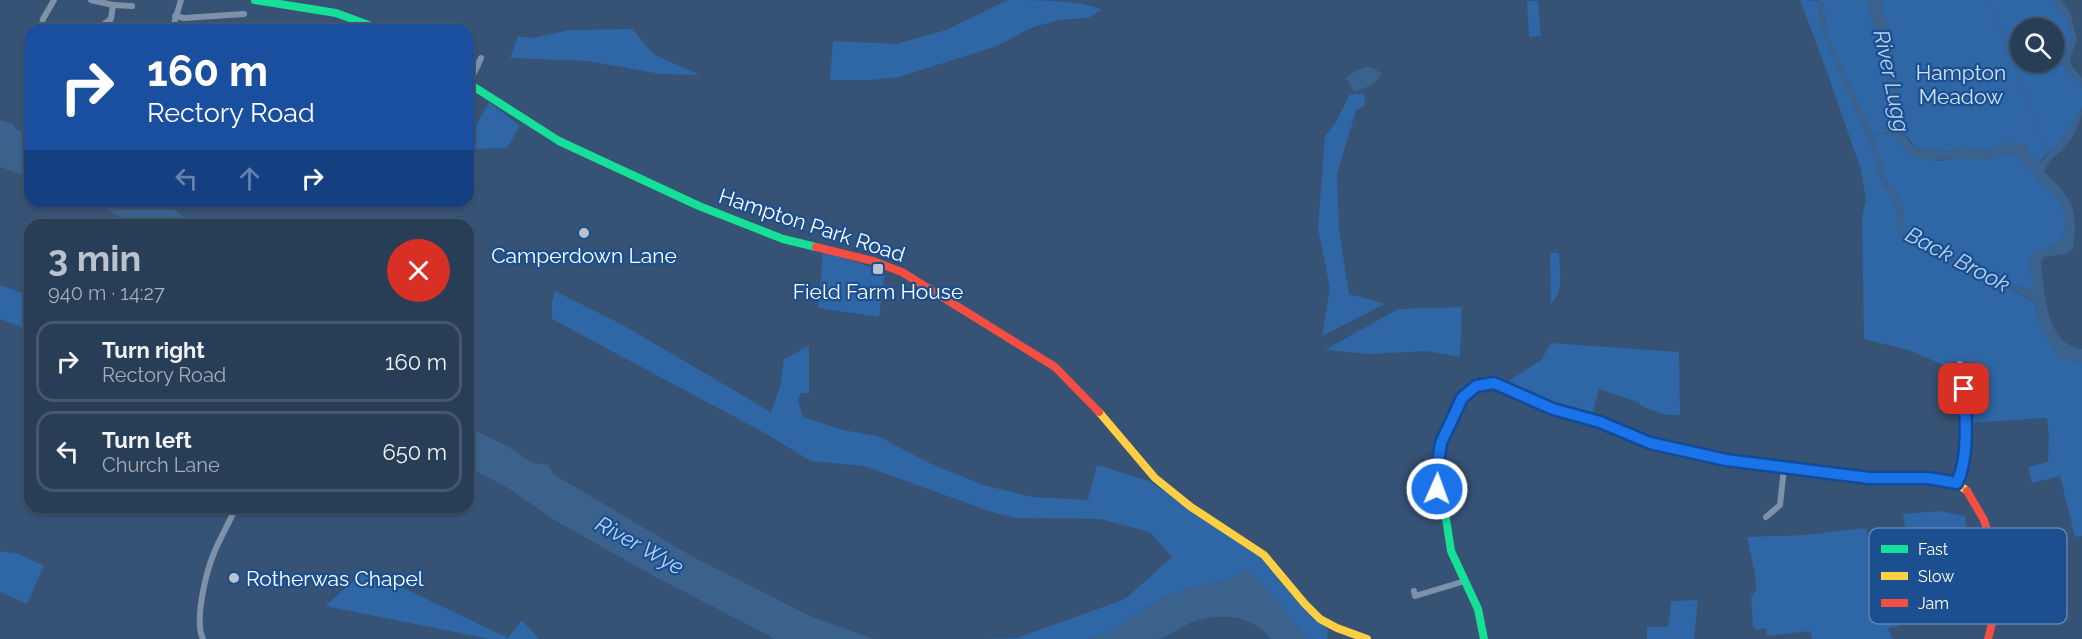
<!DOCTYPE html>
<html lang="en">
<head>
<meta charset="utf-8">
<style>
	:root { --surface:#283e57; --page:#30455d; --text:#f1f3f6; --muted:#a5aeba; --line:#44576d; --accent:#b9c2ce }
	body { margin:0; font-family:Raleway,sans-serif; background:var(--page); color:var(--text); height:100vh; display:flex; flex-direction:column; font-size:22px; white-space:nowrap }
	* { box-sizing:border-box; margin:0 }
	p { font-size:20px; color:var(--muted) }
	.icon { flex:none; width:33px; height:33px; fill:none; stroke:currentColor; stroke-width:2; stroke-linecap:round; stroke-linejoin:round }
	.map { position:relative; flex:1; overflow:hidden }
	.sheet { position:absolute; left:24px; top:219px; width:450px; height:294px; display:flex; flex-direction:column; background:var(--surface); border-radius:18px; box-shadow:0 2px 4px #0004,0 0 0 2px var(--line) }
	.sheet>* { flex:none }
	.banner { position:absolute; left:24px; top:24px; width:450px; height:183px; border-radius:18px; box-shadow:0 2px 4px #0004,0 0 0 2px var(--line); background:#1a4fa0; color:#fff; overflow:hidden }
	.fabs { position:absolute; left:2010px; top:18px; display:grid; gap:12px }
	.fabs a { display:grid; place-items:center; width:54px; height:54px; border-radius:50%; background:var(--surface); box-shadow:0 2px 4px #0004,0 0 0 2px var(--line); font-size:30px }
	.pin { position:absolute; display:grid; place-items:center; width:51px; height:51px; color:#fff; margin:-26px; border-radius:12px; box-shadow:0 3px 9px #0006 }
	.me { position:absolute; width:66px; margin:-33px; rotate:2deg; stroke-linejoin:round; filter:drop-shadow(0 0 4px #0008) }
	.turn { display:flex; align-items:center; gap:21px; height:126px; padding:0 24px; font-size:27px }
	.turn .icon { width:78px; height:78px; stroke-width:2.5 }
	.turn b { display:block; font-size:42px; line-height:51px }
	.lanes { display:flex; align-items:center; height:57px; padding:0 24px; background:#0003; justify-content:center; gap:30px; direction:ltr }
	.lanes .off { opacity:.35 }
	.round { display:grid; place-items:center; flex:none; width:63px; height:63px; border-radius:32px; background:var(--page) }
	.overview { display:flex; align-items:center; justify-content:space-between; height:102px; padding:0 24px }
	h1 { font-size:36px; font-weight:700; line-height:45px; color:var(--accent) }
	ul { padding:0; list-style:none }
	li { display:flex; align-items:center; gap:18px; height:81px; margin:0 12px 9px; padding:0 12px; border:3px solid var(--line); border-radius:18px }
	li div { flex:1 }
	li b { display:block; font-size:22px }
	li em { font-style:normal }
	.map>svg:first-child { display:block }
	.green { fill:#2f66a5; fill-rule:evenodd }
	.water { fill:#3b618d; fill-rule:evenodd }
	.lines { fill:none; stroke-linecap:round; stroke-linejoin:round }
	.stream { stroke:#3b618d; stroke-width:1.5 }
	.street { stroke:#7d92a8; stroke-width:6 }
	.fast { stroke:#16e098; stroke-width:8 }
	.slow { stroke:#ffcf43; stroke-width:8 }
	.jam { stroke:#f24e42; stroke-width:8 }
	.route-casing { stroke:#114b97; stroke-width:15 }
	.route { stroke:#1a73e8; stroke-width:10 }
	.poi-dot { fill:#b9c2ce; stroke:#1b4f8f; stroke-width:2 }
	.labels { text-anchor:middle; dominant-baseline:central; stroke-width:4.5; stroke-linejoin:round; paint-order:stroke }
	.park-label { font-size:21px; fill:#cfe3fa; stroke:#1b4f8f }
	.street-label { font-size:21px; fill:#fff; stroke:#1b4f8f }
	.poi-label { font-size:21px; fill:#fff; stroke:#1b4f8f }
	.water-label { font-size:22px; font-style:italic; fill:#b5d3f5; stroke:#1b4f8f }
	.key { fill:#1b4f8f; stroke:#5f84b1; stroke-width:1.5 }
	.key-label { font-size:16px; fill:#fff }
</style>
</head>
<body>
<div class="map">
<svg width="2082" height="639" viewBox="0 0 2082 639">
	<rect width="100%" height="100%" fill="#365274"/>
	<g class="green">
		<path d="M 1008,0 C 1033,0 1084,0 1102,10 L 1088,18 L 1058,20 L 1031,28 L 997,46 L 899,77 L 872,80 L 830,80 L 833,41 L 896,44 L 946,30 Z"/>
		<path d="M 1800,0 L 1819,1 L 1820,25 L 1823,33 L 1872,147 L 1882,184 L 1889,193 L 1899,211 L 1897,227 L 1898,232 L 1911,240 L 1915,238 L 1925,241 L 1944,259 L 1985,273 L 2035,303 L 2040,326 L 2048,339 L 2077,362 L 2082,362 L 2082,536 L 2075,537 L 2060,476 L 2032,483 L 2028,467 L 2048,462 L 2049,437 L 2047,418 L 1967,423 L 1964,369 L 1975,368 L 1975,362 L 1950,362 L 1948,367 L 1908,350 L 1864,339 L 1862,217 L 1866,199 L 1860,167 L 1827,72 Z"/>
		<path d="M 1822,0 L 1867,0 L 1875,30 L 1882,44 L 1889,91 L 1892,131 L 1881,132 L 1873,136 L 1827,35 C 1823,23 1826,11 1822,0 Z"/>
		<path d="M 1881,0 L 2054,0 C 2056,9 2064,12 2068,20 C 2077,35 2067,54 2064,69 L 2079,82 L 2082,88 L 2082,107 L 2067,133 L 2057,145 L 2042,158 L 2038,166 L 2025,144 L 2006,143 L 1998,148 L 1986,150 L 1962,147 L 1948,152 L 1915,147 L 1902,130 L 1891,35 L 1883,14 ZM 2020,28 L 2054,28 L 2054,62 L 2020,62 Z"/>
		<path d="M 1527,1 L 1538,1 L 1541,36 L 1529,37 Z"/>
		<path d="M 632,29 L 653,54 L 700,75 L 660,74 L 588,61 L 510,58 L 518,36 L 533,38 L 570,30 Z"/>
		<path d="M 1364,93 L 1365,105 L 1356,111 L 1337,174 L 1339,230 L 1349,294 L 1385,304 L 1322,336 L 1330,289 L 1318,228 L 1325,136 L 1335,124 L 1349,95 Z"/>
		<path d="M 489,102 L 520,126 L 507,148 L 468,149 C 468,138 483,114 489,102 Z"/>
		<path d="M 1882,133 L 1893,134 L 1910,154 L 1929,160 L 1940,161 L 1961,157 L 1977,160 L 1990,159 L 2009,152 C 2023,159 2029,170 2039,181 C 2044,187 2051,191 2056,198 C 2066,210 2070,229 2059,241 C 2053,248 2041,250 2033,253 L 2034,291 C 2015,288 2003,277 1986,270 C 1974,264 1958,264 1946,255 C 1938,250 1935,240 1926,236 C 1918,232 1911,236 1903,233 L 1901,227 L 1904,211 L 1884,179 L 1883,165 L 1877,152 L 1873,138 Z"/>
		<path d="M 823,252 L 885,271 L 879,317 L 818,308 Z"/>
		<path d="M 1550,253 L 1559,253 C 1559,271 1565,291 1551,304 Z"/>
		<path d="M 0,285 L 30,296 L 30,330 L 0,319 Z"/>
		<path d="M 555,291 L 623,325 L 771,412 L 780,387 L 784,359 L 809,346 L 809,393 L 801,393 L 798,401 L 803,417 L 843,430 L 878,436 L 927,462 L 983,485 L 1032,497 L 1088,500 L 1097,465 L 1149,481 L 1260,556 L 1279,573 L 1328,630 L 1327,639 L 1306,639 C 1295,621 1263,581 1246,570 L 1225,581 L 1182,590 L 1148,606 L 1112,631 L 1087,639 L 980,639 L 1017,638 L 1125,599 L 1172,557 L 1150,532 L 1100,519 L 1017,518 L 995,513 L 864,466 L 811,461 L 761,431 L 552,319 L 552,302 Z"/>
		<path d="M 1462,307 L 1460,357 L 1426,351 L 1369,354 L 1325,350 L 1398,309 Z"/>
		<path d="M 1551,343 L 1679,352 L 1680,415 L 1667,415 L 1643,407 L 1637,402 L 1599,389 L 1592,416 L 1557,407 L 1510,387 L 1510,380 L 1541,360 Z"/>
		<path d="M 1939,511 L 1965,516 L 1968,542 L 1909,556 L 1903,514 Z"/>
		<path d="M 1865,528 L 1879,564 L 1899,626 L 1888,628 L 1893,639 L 1812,639 L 1810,631 L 1767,636 L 1766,628 L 1756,630 L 1753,626 L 1751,597 L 1756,590 L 1756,579 L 1747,537 L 1805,535 Z"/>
		<path d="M 0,551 L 19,554 L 44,566 L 27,604 L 0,592 Z"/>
		<path d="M 366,570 L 508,638 L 522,620 L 539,639 L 489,639 L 325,606 Z"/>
		<path d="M 1698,600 L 1694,639 L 1647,639 L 1647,627 L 1668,627 L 1671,601 Z"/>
	</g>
	<g class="water">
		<path d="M 1819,0 L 1822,0 C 1826,11 1823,23 1827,35 L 1873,136 L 1881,132 L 1892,130 L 1889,91 L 1882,44 L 1875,30 L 1867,0 L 1881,0 L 1883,14 L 1891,35 L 1902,130 L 1910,143 L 1915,147 L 1948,152 L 1962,147 L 1986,150 L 1998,148 L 2006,143 L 2016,141 L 2025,144 L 2038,165 L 2067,133 L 2082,107 C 2082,121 2073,140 2062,150 C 2053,158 2048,160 2044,172 C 2073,199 2079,209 2073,249 L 2065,254 L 2044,257 L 2041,263 C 2045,292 2045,343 2082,349 L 2082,362 L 2065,360 L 2057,356 L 2040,326 L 2035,302 L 1985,273 L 1944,259 L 1925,241 L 1915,238 L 1911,240 L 1898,232 L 1897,227 L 1899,211 L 1889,193 L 1882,184 L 1872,147 L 1823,33 L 1820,26 ZM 1887,133 C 1898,135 1902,149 1911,154 C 1928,164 1940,159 1958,158 C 1964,157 1970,160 1976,160 C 1987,161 1999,156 2009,152 C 2023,159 2029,170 2039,181 C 2044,187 2051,191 2056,198 C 2066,210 2070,229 2059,241 C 2053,248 2041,250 2033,252 L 2029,262 L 2034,291 C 2015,289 2003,277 1986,270 C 1974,264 1958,263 1946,255 C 1938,250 1935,240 1926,236 C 1918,232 1911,236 1903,233 L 1901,227 L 1904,211 L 1903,206 L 1897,192 L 1887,186 L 1884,180 L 1883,165 L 1877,152 L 1873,139 L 1882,133 Z"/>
		<path d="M 2054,0 L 2061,0 L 2070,12 L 2077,40 L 2070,58 L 2072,67 L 2082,78 L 2082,88 L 2061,64 L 2062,58 L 2072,38 L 2068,20 L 2056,7 Z"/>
		<path d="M 1366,67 L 1375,69 L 1382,74 L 1372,85 L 1354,92 L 1346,78 L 1355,71 Z"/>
		<path d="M 0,120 L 12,123 L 17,130 L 30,135 L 30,177 L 0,167 Z"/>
		<path d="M 89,201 L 161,201 L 197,225 L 132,225 L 105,208 Z"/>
		<path d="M 468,427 L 509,447 L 531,462 L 548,465 L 553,474 L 695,558 L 812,617 L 874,639 L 775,639 L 650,574 L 556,521 L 505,486 L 468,467 Z"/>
		<path d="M 1246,570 C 1264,582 1295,621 1306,639 L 1271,639 C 1251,613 1215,612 1186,625 C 1177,629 1168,638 1157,639 C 1134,639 1110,639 1087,639 L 1112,631 L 1148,606 L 1182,590 L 1225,581 Z"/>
	</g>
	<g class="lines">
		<path class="stream" d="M 1989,0 L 2047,153"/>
		<g class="street">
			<path d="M 91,0 L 113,5 L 132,6"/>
			<path d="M 175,16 L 184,18 L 244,14"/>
			<path d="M 41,30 L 43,19 L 54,0"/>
			<path d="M 96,30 L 111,19 L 113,5"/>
			<path d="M 172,30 L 181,0"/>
			<path d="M 468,59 L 478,65"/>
			<path d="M 469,84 L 481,58"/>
			<path d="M 1957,483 C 1969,457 1967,392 1960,364"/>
			<path d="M 1766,517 L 1780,505 L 1784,468"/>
			<path d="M 1414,591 L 1415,596 L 1465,581"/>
			<path d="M 1900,605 L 1925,619 C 1935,601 1943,571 1967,571 C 1977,571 1985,573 1995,572"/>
			<path d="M 203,639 C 194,621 206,572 214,553 C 220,538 229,523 236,507"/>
		</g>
		<g class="fast">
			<path d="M 255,0 L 336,13 L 382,30"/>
			<path d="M 468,83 L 559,141 L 699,206 L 783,239 L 816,247"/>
			<path d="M 1484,639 L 1478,609 L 1451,551 L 1445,512 L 1437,489 L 1436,476 L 1441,443 L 1462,398 L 1476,386 L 1487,384"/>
		</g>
		<g class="slow">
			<path d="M 1487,384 L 1494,383 L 1553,409 L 1600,422 L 1650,443 L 1726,460 L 1869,478 L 1928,479 L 1957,483 L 1967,491"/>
			<path d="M 1099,412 L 1155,478 L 1191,507 L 1264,555 L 1305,604 L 1320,619 L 1337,628 L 1367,639"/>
		</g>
		<g class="jam">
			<path d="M 816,247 L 873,261 L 902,272 L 1055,367 L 1099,412"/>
			<path d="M 1967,491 L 1984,520 L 1993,549 L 1996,608 L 1988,639"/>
		</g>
	</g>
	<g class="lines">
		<g class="route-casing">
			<path id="route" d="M 1437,489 L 1436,476 L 1441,443 L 1462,398 L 1476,386 L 1494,383 L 1553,409 L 1600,422 L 1650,443 L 1726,460 L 1869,478 L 1928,478 L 1957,483 C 1969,457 1966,417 1964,389"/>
		</g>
		<use href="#route" class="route"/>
	</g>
	<g class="poi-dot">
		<circle cx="584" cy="233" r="6"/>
		<rect x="872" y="263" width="12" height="12" rx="3"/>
		<circle cx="234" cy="578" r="6"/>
	</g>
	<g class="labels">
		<g class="park-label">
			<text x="1961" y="72">Hampton<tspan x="1961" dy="24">Meadow</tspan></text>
		</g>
		<g class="street-label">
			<text transform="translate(812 225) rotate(18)">Hampton Park Road</text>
		</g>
		<g class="poi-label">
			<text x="584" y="255">Camperdown Lane</text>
			<text x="878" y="291">Field Farm House</text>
			<text x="246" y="578" text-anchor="start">Rotherwas Chapel</text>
		</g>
		<g class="water-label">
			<text transform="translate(1892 81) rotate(78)">River Lugg</text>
			<text transform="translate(1958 259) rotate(28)">Back Brook</text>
			<text transform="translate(640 545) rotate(29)">River Wye</text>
		</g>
	</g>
	<rect x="1869" y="528" width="198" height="96" rx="9" class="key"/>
	<rect x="1881" y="545" width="27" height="8" fill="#16e098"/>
	<rect x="1881" y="572" width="27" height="8" fill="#ffcf43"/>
	<rect x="1881" y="599" width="27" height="8" fill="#f24e42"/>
	<g class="key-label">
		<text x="1918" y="555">Fast</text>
		<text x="1918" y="582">Slow</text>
		<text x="1918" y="609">Jam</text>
	</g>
</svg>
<div class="fabs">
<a><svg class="icon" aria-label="search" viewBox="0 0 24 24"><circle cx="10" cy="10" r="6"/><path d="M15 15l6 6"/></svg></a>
</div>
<div class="pin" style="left:1964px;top:389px;background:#d93025"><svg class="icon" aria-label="arrive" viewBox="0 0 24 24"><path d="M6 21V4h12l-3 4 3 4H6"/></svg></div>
<svg class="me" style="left:1437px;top:489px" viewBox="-20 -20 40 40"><circle r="17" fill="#1a73e8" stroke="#fff" stroke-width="3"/><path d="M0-11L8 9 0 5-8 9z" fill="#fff"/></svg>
<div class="banner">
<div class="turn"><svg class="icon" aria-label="right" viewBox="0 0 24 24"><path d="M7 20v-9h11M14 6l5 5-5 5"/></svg><div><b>160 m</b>Rectory Road</div></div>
<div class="lanes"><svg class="icon off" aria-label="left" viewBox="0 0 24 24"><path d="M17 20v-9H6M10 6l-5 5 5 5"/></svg><svg class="icon off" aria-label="ahead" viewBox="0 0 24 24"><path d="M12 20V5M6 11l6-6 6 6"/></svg><svg class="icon" aria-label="right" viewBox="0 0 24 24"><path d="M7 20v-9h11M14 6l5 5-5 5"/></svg></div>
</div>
<section class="sheet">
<div class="overview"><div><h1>3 min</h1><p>940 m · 14:27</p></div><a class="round" style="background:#d93025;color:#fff"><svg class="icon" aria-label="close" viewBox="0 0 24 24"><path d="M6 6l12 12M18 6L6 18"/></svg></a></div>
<ul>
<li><svg class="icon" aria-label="right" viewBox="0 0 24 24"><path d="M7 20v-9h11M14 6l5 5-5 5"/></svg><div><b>Turn right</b><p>Rectory Road</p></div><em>160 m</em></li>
<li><svg class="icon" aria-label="left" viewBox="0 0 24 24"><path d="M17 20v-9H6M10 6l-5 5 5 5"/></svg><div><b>Turn left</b><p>Church Lane</p></div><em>650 m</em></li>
</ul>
</section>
</div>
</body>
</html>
